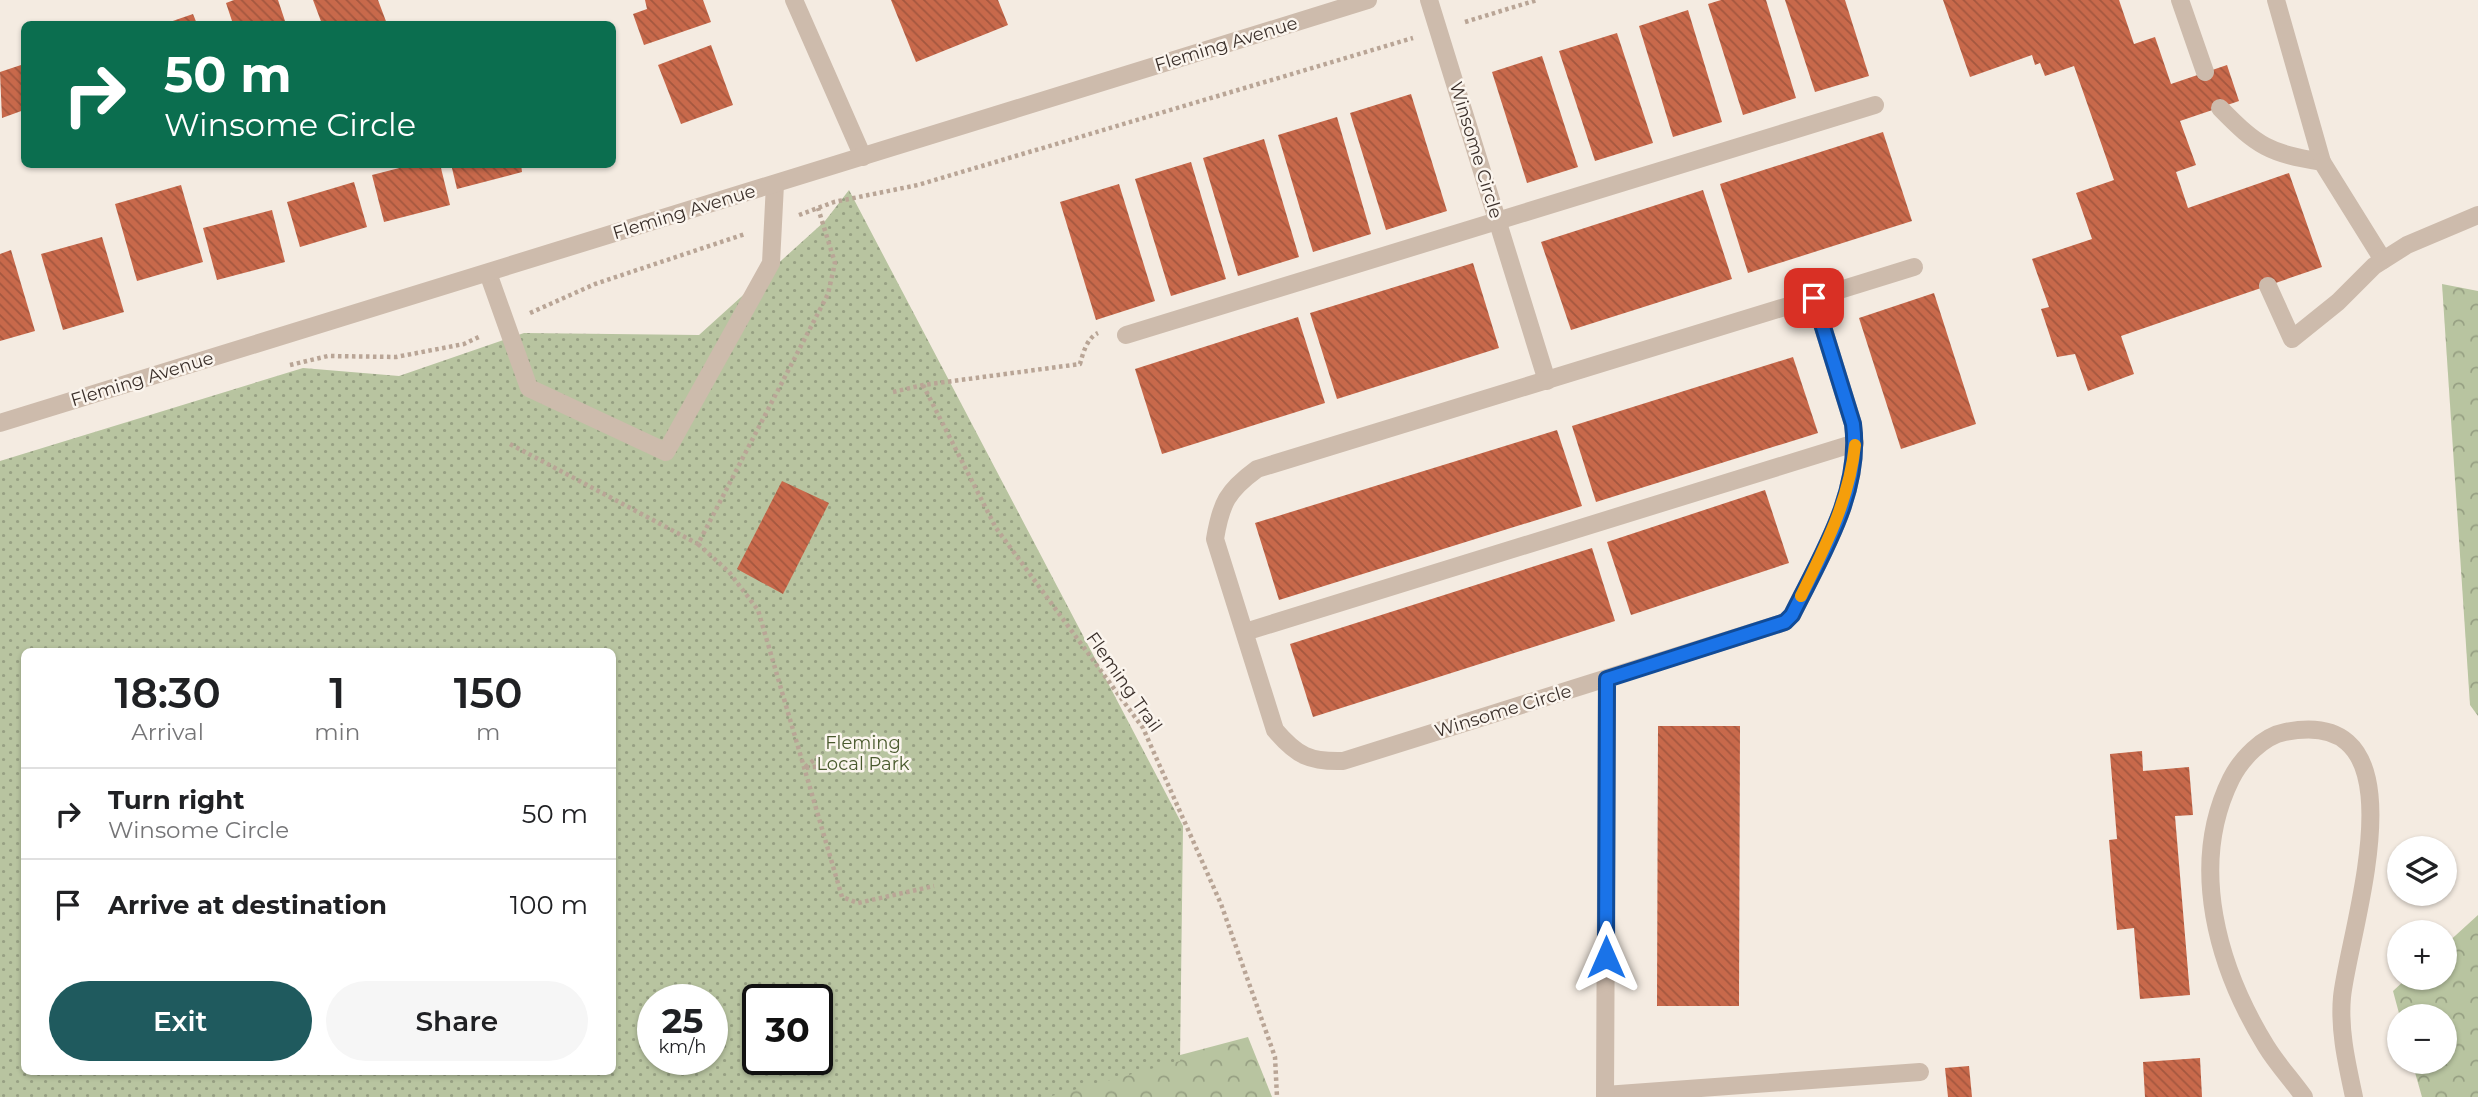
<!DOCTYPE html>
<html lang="en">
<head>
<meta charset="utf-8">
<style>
	:root { --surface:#fff; --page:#f6f6f6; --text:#202124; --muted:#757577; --line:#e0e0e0; --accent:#1f5a5e }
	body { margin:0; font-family:Montserrat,sans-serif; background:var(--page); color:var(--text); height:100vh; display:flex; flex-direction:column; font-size:26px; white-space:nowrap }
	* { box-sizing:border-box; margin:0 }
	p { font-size:23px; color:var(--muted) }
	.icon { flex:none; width:38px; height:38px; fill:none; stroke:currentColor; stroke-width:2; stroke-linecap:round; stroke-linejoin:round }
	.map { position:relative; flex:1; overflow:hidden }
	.side { position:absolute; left:21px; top:648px; width:595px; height:427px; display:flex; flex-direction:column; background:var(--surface); border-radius:10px; box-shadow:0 2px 5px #0004 }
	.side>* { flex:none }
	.banner { position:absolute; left:21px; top:21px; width:595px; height:147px; border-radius:10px; box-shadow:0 2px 5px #0004; background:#0b6e4f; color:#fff; overflow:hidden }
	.tools { position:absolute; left:2387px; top:836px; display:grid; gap:14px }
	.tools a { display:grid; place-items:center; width:70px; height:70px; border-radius:50%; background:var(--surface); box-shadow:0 2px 5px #0004; font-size:35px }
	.speed { position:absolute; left:637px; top:984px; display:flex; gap:14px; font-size:35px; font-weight:700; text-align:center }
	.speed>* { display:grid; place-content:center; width:91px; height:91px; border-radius:50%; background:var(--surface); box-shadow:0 2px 5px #0004; line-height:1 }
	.speed small { font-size:18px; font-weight:400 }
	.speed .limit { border:4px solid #111; border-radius:10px; background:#fff; color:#111 }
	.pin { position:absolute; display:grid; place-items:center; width:60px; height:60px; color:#fff; margin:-30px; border-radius:14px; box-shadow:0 4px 10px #0006 }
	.me { position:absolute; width:77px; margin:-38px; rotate:0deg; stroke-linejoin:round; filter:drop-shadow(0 0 5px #0008) }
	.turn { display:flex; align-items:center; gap:24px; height:147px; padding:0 28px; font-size:32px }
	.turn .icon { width:91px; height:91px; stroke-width:2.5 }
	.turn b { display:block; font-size:49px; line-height:60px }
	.eta { display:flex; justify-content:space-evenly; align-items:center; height:119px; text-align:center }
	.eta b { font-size:42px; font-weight:600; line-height:49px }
	.primary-button { display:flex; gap:14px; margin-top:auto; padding:14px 28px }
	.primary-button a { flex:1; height:80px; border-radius:42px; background:var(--accent); color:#fff; font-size:28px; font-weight:600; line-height:80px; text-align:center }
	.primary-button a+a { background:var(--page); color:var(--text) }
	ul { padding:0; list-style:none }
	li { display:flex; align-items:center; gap:21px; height:91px; padding:0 28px; border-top:2px solid var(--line) }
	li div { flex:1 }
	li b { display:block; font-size:26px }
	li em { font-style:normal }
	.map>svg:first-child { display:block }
	.forest { fill:url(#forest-crowns) }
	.park { fill:url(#park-dots); fill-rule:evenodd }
	.building { fill:url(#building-back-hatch) }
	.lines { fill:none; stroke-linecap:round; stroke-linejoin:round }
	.path { stroke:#b9a596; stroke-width:4.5; stroke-dasharray:3.5 3.5; stroke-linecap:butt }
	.lane { stroke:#cdbbac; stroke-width:18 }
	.street { stroke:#cdbbac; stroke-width:18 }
	.route-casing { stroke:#114b97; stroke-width:18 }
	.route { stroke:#1a73e8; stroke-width:12 }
	.slow { stroke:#f59e0b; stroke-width:12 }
	.labels { text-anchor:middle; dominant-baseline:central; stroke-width:5; stroke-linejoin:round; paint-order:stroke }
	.street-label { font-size:18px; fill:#3b302b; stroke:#fbf5ee }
	.park-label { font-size:18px; fill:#4a5a2e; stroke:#fbf5ee }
</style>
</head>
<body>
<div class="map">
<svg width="2478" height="1097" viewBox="0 0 2478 1097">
	<defs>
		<pattern id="forest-crowns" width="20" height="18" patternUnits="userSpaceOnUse" patternTransform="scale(1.75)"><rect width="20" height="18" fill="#b8c4a0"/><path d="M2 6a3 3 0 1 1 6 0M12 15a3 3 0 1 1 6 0" fill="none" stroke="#97a083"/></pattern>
		<pattern id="park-dots" width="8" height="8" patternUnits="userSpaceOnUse" patternTransform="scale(1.75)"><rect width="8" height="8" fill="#b8c4a0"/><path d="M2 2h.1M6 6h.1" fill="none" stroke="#97a083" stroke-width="1.8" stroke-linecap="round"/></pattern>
		<pattern id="building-back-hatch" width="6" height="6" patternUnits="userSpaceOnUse" patternTransform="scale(1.75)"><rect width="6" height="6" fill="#c8694b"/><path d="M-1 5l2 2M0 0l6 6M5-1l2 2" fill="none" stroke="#a4573f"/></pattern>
	</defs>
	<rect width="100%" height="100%" fill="#f4ebe1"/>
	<g class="forest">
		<path d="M 2442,284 L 2478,291 L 2478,716 L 2470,705 Z"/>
		<path d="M 2478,915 L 2478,1097 L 2422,1097 L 2412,1062 L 2445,1062 L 2445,1017 L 2400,1017 L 2393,991 L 2407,978 L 2445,978 L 2445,945 Z"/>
		<path d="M 1248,1037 L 1272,1097 L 1022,1097 Z"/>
	</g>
	<path class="park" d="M 849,190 L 1183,826 L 1180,1061 L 1048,1097 L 0,1097 L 0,461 L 303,368 L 399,376 L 524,333 L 699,335 L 825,221 ZM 24,651 L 612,651 L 612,1071 L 24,1071 ZM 653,999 L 712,999 L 712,1059 L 653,1059 ZM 758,999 L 817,999 L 817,1059 L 758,1059 Z"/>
	<g class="building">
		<path d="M 234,0 L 278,0 L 286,24 L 233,24 L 226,3 Z"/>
		<path d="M 313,0 L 378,0 L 387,24 L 322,24 Z"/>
		<path d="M 645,0 L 703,0 L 711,22 L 644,45 L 633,14 L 647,9 Z"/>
		<path d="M 891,0 L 998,0 L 1008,25 L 916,62 Z"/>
		<path d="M 1721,0 L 1766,0 L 1796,98 L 1743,115 L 1708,4 Z"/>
		<path d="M 1785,0 L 1845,0 L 1869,76 L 1815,92 Z"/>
		<path d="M 1943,0 L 2119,0 L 2134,44 L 2155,37 L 2171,84 L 2227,65 L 2239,101 L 2180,121 L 2196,165 L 2176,172 L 2188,208 L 2289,173 L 2322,267 L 2121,336 L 2134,374 L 2088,391 L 2075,354 L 2057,357 L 2041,309 L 2049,307 L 2032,259 L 2092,239 L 2076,193 L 2114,180 L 2074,66 L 2045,76 L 2040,63 L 2035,65 L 2032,55 L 1970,77 Z"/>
		<path d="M 1688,10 L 1722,122 L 1673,137 L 1639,26 Z"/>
		<path d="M 193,14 L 197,24 L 164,24 Z"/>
		<path d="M 1617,33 L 1653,143 L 1595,161 L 1559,51 Z"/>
		<path d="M 711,45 L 733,105 L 681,124 L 658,65 Z"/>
		<path d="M 1542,56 L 1578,167 L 1527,183 L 1492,72 Z"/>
		<path d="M 24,64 L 24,110 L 2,118 L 0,72 Z"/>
		<path d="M 1411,94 L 1447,211 L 1386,230 L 1350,113 Z"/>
		<path d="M 1337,117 L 1371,234 L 1313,252 L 1278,135 Z"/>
		<path d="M 1883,132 L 1912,221 L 1748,273 L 1720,184 Z"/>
		<path d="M 1264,139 L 1299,257 L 1238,276 L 1203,158 Z"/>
		<path d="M 1191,162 L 1226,279 L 1171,296 L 1135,179 Z"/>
		<path d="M 415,164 L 440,164 L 450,205 L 384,222 L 372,175 Z"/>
		<path d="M 451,164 L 521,164 L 522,172 L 457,189 Z"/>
		<path d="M 354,182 L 367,227 L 300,247 L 287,202 Z"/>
		<path d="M 1119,184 L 1155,301 L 1096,320 L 1060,202 Z"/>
		<path d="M 181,185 L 203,262 L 137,281 L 115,204 Z"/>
		<path d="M 1703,190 L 1732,279 L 1571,330 L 1541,242 Z"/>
		<path d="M 272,210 L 285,262 L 217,280 L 203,228 Z"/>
		<path d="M 102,237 L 124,312 L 63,330 L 41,254 Z"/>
		<path d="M 11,250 L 35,331 L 0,341 L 0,254 Z"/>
		<path d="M 1473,263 L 1499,348 L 1337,399 L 1310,313 Z"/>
		<path d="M 1934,293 L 1976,424 L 1901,449 L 1859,318 Z"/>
		<path d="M 1298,317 L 1325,403 L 1162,454 L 1135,369 Z"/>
		<path d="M 1793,357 L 1818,433 L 1596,502 L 1572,426 Z"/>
		<path d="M 1557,430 L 1582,506 L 1279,600 L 1255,523 Z"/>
		<path d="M 782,481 L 829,503 L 783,594 L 737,569 Z"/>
		<path d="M 1765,490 L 1789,563 L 1631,615 L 1607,542 Z"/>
		<path d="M 1592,548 L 1615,621 L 1313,717 L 1290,644 Z"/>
		<path d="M 1658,726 L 1740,726 L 1739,1006 L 1657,1006 Z"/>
		<path d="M 2142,751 L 2143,771 L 2189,767 L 2193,815 L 2175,816 L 2190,995 L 2140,999 L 2134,928 L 2117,930 L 2109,840 L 2117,839 L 2110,754 Z"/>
		<path d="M 2200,1058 L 2202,1097 L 2145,1097 L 2143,1062 Z"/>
		<path d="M 1969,1066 L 1972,1097 L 1948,1097 L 1945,1068 Z"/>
	</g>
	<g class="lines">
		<g class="path">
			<path d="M 1465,22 L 1537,0"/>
			<path d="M 799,215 L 834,202 L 918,185 L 1413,38"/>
			<path d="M 530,313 L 595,284 L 745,234"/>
			<path d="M 290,365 L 328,356 L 396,357 L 464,344 L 481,336"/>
			<path d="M 923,385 L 996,528 L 1143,728 L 1221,904 L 1275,1057 L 1277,1097"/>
			<path d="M 893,392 L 923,385 L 1080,364 C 1083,353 1087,338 1098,333"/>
			<path d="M 510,444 L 698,544 L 828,294 L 835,263 L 818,208"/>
			<path d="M 698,544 L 729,572 L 758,610 L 842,897 L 858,903 L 934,886"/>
			<path d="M 819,756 L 804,768 L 822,766"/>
		</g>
		<g class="lane">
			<path d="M 2180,0 L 2205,72"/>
			<path d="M 2220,108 C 2258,147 2269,153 2322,162 L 2276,0"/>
			<path d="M 2322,162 L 2383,260"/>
			<path d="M 488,273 L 529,388 L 666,452 L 771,263 L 775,184"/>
			<path d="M 2268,286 L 2292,339 L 2338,302 L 2374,266 L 2407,245 L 2478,215"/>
			<path d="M 1814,298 L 1914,267"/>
			<path d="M 1245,632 L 1855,443"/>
			<path d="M 1605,1095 L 1920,1072"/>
			<path d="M 2304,1097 C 2292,1080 2277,1064 2266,1046 C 2218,968 2188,866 2231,779 C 2241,759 2263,736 2285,732 C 2429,703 2349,929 2342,997 C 2339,1031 2347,1064 2354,1097"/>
		</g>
		<g class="street">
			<path d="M 794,0 L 863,157"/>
			<path d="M 1429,0 L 1547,381"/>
			<path d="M 1814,298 L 1853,424 C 1862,492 1821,556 1792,615 L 1785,622 L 1343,761 C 1310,762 1297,756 1275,730 L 1215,539 C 1221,503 1227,491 1257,469 Z"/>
			<path d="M 1126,335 L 1875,105"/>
			<path d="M 0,423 L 1368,0"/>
			<path d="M 1605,1097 L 1607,679"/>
		</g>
	</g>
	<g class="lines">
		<g class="route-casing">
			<path id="route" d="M 1606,957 L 1607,679 L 1785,622 L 1792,615 C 1821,556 1862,492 1853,424 L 1814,298"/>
		</g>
		<use href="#route" class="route"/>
		<path class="slow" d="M 1801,596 C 1825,547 1849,501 1855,445"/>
	</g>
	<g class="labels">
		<g class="street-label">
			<text transform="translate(1226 44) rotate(-17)">Fleming Avenue</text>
			<text transform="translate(1476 150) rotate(73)">Winsome Circle</text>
			<text transform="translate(684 212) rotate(-17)">Fleming Avenue</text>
			<text transform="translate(142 379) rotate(-17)">Fleming Avenue</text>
			<text transform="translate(1124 682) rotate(55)">Fleming Trail</text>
			<text transform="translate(1503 711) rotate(-17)">Winsome Circle</text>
		</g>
		<g class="park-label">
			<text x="863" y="743">Fleming<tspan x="863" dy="21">Local Park</tspan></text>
		</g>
	</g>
</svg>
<div class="tools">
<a><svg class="icon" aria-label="layers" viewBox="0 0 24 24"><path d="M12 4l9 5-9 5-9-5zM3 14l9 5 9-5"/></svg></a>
<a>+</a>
<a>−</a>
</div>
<div class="speed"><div>25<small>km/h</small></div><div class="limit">30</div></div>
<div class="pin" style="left:1814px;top:298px;background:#d93025"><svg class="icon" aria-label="arrive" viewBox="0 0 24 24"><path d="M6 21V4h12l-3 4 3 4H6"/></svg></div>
<svg class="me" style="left:1606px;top:957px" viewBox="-20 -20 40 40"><path d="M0-17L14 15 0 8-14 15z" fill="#1a73e8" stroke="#fff" stroke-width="4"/></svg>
<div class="banner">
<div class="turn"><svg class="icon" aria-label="right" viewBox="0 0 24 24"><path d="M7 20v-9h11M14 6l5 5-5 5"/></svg><div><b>50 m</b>Winsome Circle</div></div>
</div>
<section class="side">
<div class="eta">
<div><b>18:30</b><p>Arrival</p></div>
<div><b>1</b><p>min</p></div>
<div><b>150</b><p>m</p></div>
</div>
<ul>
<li><svg class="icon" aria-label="right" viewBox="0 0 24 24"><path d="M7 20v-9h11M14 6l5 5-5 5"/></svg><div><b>Turn right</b><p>Winsome Circle</p></div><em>50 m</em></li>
<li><svg class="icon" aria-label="arrive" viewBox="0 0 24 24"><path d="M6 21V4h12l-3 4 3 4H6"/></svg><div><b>Arrive at destination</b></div><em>100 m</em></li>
</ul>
<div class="primary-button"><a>Exit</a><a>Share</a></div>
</section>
</div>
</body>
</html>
